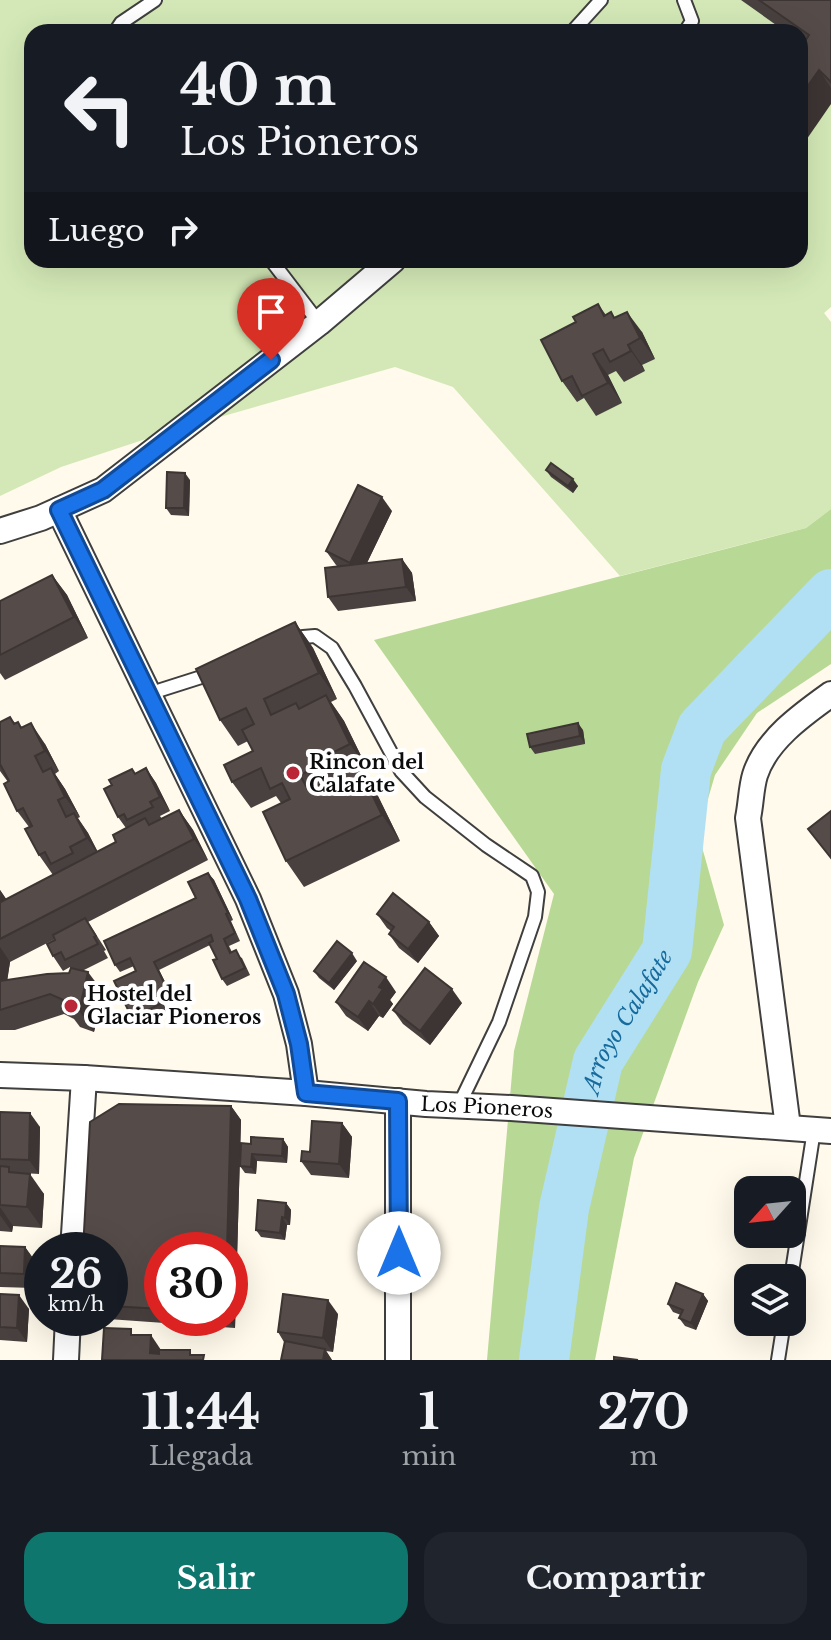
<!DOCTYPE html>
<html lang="es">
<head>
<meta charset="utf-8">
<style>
	:root { --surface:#171b24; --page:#20242c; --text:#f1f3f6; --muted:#9ea1a6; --accent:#0f766e }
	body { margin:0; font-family:"Libre Baskerville",serif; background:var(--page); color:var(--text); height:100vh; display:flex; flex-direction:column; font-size:30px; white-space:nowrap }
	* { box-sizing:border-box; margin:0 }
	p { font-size:26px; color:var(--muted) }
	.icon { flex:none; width:44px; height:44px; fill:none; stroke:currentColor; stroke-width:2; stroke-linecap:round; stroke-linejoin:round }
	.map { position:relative; height:1360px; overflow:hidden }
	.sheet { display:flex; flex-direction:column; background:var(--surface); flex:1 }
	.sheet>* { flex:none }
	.top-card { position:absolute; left:24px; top:24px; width:784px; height:244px; border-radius:24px; box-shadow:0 8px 32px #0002; background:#171b24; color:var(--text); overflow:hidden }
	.needle { width:52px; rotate:243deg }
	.fabs { position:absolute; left:734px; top:1176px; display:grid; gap:16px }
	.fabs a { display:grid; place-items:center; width:72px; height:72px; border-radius:16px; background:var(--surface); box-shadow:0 8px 32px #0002; font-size:40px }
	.speed { position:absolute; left:24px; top:1232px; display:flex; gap:16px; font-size:40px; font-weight:700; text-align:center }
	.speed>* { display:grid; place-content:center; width:104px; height:104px; border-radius:50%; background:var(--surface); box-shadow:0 8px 32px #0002; line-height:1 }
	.speed small { font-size:20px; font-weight:400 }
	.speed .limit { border:12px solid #d22; background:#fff; color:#111 }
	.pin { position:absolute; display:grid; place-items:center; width:68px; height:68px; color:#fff; margin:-82px -34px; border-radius:50% 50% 50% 0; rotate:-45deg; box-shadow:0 0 8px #0007 }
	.pin .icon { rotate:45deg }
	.me { position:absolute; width:88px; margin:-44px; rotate:0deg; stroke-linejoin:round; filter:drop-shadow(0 0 6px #0008) }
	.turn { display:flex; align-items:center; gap:28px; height:168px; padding:0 24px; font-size:36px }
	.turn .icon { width:104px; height:104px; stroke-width:2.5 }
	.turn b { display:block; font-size:56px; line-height:68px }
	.then { display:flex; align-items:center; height:76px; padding:0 24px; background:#0003; gap:16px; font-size:30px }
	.eta { display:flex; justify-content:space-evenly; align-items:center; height:136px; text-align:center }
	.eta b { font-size:48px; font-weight:700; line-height:56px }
	.cta { display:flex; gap:16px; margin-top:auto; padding:16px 24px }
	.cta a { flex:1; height:92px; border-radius:24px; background:var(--accent); color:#fff; font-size:32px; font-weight:700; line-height:92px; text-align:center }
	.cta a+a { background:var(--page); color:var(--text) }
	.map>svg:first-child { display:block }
	.green { fill:#d3e8b6; fill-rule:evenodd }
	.forest { fill:#b8d995 }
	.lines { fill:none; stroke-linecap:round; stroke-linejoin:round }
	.river { stroke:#b1e0f5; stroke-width:50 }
	.service-casing { stroke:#3f3f3f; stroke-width:16 }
	.minor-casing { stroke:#3f3f3f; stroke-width:28 }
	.service { stroke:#fff; stroke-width:12 }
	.minor { stroke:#fff; stroke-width:24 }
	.wall { fill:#49413f; fill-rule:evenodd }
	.shaded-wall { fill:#3c3533 }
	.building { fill:#554c49; stroke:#3c3533; stroke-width:2 }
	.route-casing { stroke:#114b97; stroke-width:20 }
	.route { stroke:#1a73e8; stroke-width:14 }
	.poi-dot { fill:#ba2637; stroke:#fff; stroke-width:3 }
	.labels { text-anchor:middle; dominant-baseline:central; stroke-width:8; stroke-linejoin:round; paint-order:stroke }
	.poi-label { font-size:20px; font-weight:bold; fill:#0c0c0c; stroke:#fff; text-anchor:start }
	.street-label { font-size:20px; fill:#0c0c0c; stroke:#fff }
	.water-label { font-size:22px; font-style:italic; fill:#176b9c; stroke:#fff }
</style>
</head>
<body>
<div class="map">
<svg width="831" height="1360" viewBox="0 0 831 1360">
	<rect width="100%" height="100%" fill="#fffaeb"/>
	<path class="green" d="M 0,0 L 831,0 L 831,307 L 824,313 L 831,322 L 831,509 L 806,528 L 620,576 L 453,387 L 395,367 L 164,433 L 61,467 L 0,496 ZM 32,32 L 800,32 L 800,260 L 32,260 Z"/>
	<path class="forest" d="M 831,509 L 831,664 L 757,713 L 715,775 L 698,833 L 724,925 L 698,982 L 634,1158 L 595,1360 L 487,1360 L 514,1051 L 554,894 L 374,640 L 806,528 Z"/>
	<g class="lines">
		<path class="river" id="s1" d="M 544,1360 L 564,1208 L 598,1061 L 667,951 L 686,770 L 702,728 L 831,594"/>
		<g class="service-casing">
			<g id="service">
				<path d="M 684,0 L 692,21 L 685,32"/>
				<path d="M 115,32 L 121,23 L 155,0"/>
				<path d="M 572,32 L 601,0"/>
				<path d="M 271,260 L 319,323"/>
				<path d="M 291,644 L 303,637 L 315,636 L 332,648 L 355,686 L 401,771 L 425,797 L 486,845 L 532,876 L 538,892 L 535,917 L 499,1022 L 459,1105"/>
				<path d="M 148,694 L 214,673"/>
				<path d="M 791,1278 L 814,1130"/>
				<path d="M 778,1360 L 784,1322"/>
			</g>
		</g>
		<g class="minor-casing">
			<g id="minor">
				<path d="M 59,510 L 248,899 L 286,994 L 299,1044 L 306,1093"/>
				<path d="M 0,531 L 41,518 L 103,490 L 319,323 L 393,260"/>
				<path id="s2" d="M 0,1075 L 84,1078 L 306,1093 L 426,1104 L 511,1108 L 831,1131"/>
				<path d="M 788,1127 L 748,818 C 751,804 751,788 755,775 C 766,740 803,714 831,694"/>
				<path d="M 73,1250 L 84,1078"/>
				<path d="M 66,1360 L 68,1318"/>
				<path d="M 398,1360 L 398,1101"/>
			</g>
		</g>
		<use href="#service" class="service"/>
		<use href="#minor" class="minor"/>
	</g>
	<g class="wall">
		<path d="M 741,0 L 831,0 L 831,104 L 803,44 L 800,42 L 800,32 L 786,32 Z"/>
		<path d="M 598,304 L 606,315 L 611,312 L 615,318 L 642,332 L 655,359 L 642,365 L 645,371 L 624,382 L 616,371 L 608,375 L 622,403 L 596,416 L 584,398 L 577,402 L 562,381 L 576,322 Z"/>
		<path d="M 546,470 L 578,486 L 573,493 L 551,477 Z"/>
		<path d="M 190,480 L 189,516 L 171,515 L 166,508 Z"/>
		<path d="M 392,511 L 367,563 L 402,559 L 412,573 L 416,601 L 338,611 L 328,597 L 338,567 L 336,565 L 326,551 Z"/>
		<path d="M 52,575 L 67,595 L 88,638 L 5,680 L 0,673 L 0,601 Z"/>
		<path d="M 295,622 L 313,648 L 337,699 L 331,702 L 344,721 L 368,770 L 363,773 L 376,792 L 400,841 L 304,887 L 286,861 L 281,803 L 276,796 L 251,808 L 232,782 L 253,751 L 248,741 L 238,746 L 220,720 Z"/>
		<path d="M 10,717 L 15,723 L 45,744 L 59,771 L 55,774 L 65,789 L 80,817 L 78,818 L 88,833 L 98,852 L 116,842 L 126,828 L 118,817 L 135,774 L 146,768 L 156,783 L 170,811 L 160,816 L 162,819 L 179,810 L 193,830 L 208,860 L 88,922 L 106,950 L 104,951 L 108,958 L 82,971 L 103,992 L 94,1032 L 80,1027 L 74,1019 L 64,1014 L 15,1030 L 0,1030 L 0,890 L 6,899 L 53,875 L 39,855 L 29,827 L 17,811 L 8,782 L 0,771 L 0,722 ZM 55,939 L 53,956 L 63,971 L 70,967 L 71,969 L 69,973 L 7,980 L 10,962 Z"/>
		<path d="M 583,730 L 585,744 L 535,754 L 530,747 Z"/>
		<path d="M 208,873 L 214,880 L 233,920 L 231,921 L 240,941 L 229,946 L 232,952 L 242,958 L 250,975 L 227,986 L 222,979 L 217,959 L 210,945 L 159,970 L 173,998 L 163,1003 L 167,1011 L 137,1025 L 132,1018 L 136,971 L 134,966 L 120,972 L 115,965 L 196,898 Z"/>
		<path d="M 377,914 L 429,922 L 439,936 L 418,963 L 399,948 L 389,934 L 391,931 L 387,928 Z"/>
		<path d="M 357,961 L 334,990 L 319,978 L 314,971 Z"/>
		<path d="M 396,992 L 390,1000 L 393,1004 L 383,1018 L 379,1016 L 368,1031 L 346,1016 L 336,1002 Z"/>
		<path d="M 462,1003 L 430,1045 L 403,1024 L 393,1010 Z"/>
		<path d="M 231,1106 L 241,1120 L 235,1328 L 94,1318 L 110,1318 L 110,1250 ZM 162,1250 L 230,1318 L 162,1318 Z"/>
		<path d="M 0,1112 L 40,1127 L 39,1174 L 23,1173 L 44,1194 L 42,1228 L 13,1226 L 12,1232 L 0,1231 Z"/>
		<path d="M 342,1123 L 352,1137 L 349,1178 L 311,1175 L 301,1161 L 310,1152 Z"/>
		<path d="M 283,1139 L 288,1147 L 287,1163 L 257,1161 L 256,1174 L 245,1173 L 240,1166 L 251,1144 Z"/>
		<path d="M 286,1203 L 291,1210 L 290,1225 L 287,1225 L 285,1240 L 261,1237 L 256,1230 Z"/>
		<path d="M 0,1246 L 25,1247 L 35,1261 L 34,1288 L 0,1287 Z"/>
		<path d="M 0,1294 L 29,1309 L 27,1342 L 0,1340 Z"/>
		<path d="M 703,1294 L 708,1301 L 696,1330 L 685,1326 L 679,1318 L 681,1315 L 673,1312 L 668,1304 Z"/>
		<path d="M 338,1314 L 333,1352 L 326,1351 L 332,1360 L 284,1342 L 278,1332 Z"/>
	</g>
	<g class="shaded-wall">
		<path d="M 819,70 L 831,88 L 831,104 L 800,149 L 800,97 Z"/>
		<path d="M 627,312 L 642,332 L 655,359 L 640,338 Z"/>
		<path d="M 628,345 L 642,365 L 645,371 L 631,351 Z"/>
		<path d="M 593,354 L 608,375 L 622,403 L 608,383 Z"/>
		<path d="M 185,473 L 190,480 L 189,516 L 184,508 Z"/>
		<path d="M 573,479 L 578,486 L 573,493 L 568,486 Z"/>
		<path d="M 382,497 L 392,511 L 360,577 L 350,563 Z"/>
		<path d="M 402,559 L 412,573 L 416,601 L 406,587 Z"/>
		<path d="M 52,575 L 67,595 L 88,638 L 74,617 Z"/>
		<path d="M 295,622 L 313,648 L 337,699 L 319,673 Z"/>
		<path d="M 326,695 L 344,721 L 368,770 L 350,744 Z"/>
		<path d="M 31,723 L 45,744 L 59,771 L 45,751 Z"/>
		<path d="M 578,723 L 583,730 L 585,744 L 580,736 Z"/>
		<path d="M 358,766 L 376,792 L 400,841 L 382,815 Z"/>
		<path d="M 51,768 L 65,789 L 80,817 L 65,797 Z"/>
		<path d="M 146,768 L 156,783 L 170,811 L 160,797 Z"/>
		<path d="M 179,810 L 193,830 L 208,860 L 194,839 Z"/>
		<path d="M 74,813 L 88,833 L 101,859 L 87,838 Z"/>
		<path d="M 208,873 L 214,880 L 233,920 L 228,913 Z"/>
		<path d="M 0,890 L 11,906 L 1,902 Z"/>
		<path d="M 429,922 L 439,936 L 418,963 L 408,949 Z"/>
		<path d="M 0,947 L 10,962 L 6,989 L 0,981 Z"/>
		<path d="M 352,953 L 357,961 L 334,990 L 329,983 Z"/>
		<path d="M 154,962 L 159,970 L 173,998 L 168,991 Z"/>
		<path d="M 88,972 L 103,992 L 94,1032 L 79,1011 Z"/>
		<path d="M 386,977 L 396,992 L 390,1000 L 393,1004 L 383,1018 L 373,1004 L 379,987 Z"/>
		<path d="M 452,989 L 462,1003 L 430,1045 L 420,1031 Z"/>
		<path d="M 369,1001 L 379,1016 L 368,1031 L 358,1017 Z"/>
		<path d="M 231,1106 L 241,1120 L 235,1328 L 227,1318 L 230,1318 L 230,1250 L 227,1250 Z"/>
		<path d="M 30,1113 L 40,1127 L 39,1174 L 29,1160 Z"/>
		<path d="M 342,1123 L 352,1137 L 349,1178 L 339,1164 Z"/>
		<path d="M 283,1139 L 288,1147 L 287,1163 L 282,1156 Z"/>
		<path d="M 252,1154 L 257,1161 L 256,1174 L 251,1167 Z"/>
		<path d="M 30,1174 L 44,1194 L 42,1228 L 27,1207 Z"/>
		<path d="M 286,1203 L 291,1210 L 290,1225 L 285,1218 Z"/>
		<path d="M 0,1207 L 13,1226 L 12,1232 L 0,1215 Z"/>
		<path d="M 282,1217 L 287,1225 L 285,1240 L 280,1233 Z"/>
		<path d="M 25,1247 L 35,1261 L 34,1288 L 24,1274 Z"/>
		<path d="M 703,1294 L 708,1301 L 696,1330 L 691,1323 Z"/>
		<path d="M 19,1295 L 29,1309 L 27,1342 L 17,1328 Z"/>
		<path d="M 328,1300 L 338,1314 L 333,1352 L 323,1338 Z"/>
		<path d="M 151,1335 L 165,1356 L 150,1353 Z"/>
		<path d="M 325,1349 L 332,1360 L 323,1360 Z"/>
	</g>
	<g class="building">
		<path d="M 759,0 L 831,0 L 831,82 L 819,70 L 800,97 L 800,49 L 809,35 Z"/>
		<path d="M 598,304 L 604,316 L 611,312 L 614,318 L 627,312 L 640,338 L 628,345 L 631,351 L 610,362 L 603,349 L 593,354 L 608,383 L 582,396 L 572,376 L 562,381 L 541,340 L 576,322 L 573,317 Z"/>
		<path d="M 551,463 L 573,479 L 568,486 L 546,470 Z"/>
		<path d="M 167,472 L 185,473 L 184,508 L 166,508 Z"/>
		<path d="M 358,485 L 382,497 L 350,563 L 326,551 Z"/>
		<path d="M 402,559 L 406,587 L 328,597 L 325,568 Z"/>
		<path d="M 52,575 L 74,617 L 0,655 L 0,601 Z"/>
		<path d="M 295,622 L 319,673 L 264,699 L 271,715 L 296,703 L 299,709 L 326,695 L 350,744 L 322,758 L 325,763 L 300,775 L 308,790 L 358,766 L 382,815 L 286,861 L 263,812 L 290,799 L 282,783 L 270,789 L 261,768 L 232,782 L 224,765 L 253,751 L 242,730 L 254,724 L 246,708 L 220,720 L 196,669 Z"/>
		<path d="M 10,717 L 14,724 L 18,722 L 21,728 L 31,723 L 45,751 L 35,756 L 43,772 L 51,768 L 65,797 L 58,800 L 66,817 L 74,813 L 87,838 L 70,847 L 73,853 L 51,864 L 45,852 L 39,855 L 25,829 L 32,826 L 23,808 L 17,811 L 4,784 L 9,781 L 0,764 L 0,722 Z"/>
		<path d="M 578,723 L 580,736 L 530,747 L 527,734 Z"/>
		<path d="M 146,768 L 160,797 L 150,802 L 153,807 L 127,820 L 124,814 L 118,817 L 104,789 L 112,785 L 109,780 L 132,769 L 135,774 Z"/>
		<path d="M 179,810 L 194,839 L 0,939 L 0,896 L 1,902 L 116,842 L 113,835 L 145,818 L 149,825 Z"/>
		<path d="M 831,811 L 831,858 L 808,829 Z"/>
		<path d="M 208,873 L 228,913 L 226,914 L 235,933 L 224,939 L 230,953 L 236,950 L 245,968 L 222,979 L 213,960 L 217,959 L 209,943 L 213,941 L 211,935 L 154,962 L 168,991 L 158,996 L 162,1003 L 132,1018 L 114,981 L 136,971 L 130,958 L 115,965 L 104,941 L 196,898 L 188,882 Z"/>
		<path d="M 393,893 L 429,922 L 408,949 L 389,934 L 394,927 L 377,914 Z"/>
		<path d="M 85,918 L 96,936 L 94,937 L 98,944 L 65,960 L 61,952 L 53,956 L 47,944 L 55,940 L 53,935 Z"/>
		<path d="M 337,941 L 352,953 L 329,983 L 314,971 Z"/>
		<path d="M 364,962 L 386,977 L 379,987 L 383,989 L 373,1004 L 369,1001 L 358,1017 L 336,1002 Z"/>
		<path d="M 71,968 L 88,972 L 79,1011 L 65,1006 L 66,1001 L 50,994 L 0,1010 L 0,981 L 47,974 L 69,973 Z"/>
		<path d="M 425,968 L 452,989 L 420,1031 L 393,1010 Z"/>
		<path d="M 119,1104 L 231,1106 L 227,1250 L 162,1250 L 162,1309 L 110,1306 L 110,1250 L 83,1250 L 90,1122 Z"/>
		<path d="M 0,1112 L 30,1113 L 29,1160 L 0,1159 Z"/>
		<path d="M 312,1121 L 342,1123 L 339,1164 L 301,1161 L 302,1151 L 310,1152 Z"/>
		<path d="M 251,1137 L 283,1139 L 282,1156 L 252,1154 L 251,1167 L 240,1166 L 241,1143 L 251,1144 Z"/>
		<path d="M 0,1166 L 9,1167 L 9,1172 L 30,1174 L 27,1207 L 0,1205 Z"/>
		<path d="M 258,1200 L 286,1203 L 285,1218 L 282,1217 L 280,1233 L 256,1230 Z"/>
		<path d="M 0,1246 L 25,1247 L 24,1274 L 0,1273 Z"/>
		<path d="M 676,1283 L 703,1294 L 691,1323 L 679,1318 L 683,1310 L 668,1304 Z"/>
		<path d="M 0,1294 L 19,1295 L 17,1328 L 0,1327 Z"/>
		<path d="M 283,1294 L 328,1300 L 323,1338 L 278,1332 Z"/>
		<path d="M 104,1328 L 131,1329 L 131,1335 L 151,1335 L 150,1353 L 159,1354 L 159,1350 L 190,1350 L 190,1355 L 204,1355 L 203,1360 L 102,1360 Z"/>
		<path d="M 285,1341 L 325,1349 L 323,1360 L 281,1360 Z"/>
		<path d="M 614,1357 L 638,1360 L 614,1360 Z"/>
	</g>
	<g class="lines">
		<g class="route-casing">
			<path id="route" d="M 271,360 L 103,490 L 59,510 L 248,899 L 286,994 L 299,1044 L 306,1093 L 398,1101 L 399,1253"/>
		</g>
		<use href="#route" class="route"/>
	</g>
	<g class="poi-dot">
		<circle cx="293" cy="773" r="8"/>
		<circle cx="71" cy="1006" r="8"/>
	</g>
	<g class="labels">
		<g class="poi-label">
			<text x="309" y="762">Rincon del<tspan x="309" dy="23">Calafate</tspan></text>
			<text x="87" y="994">Hostel del<tspan x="87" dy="23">Glaciar Pioneros</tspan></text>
		</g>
		<g class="street-label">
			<text stroke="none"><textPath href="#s2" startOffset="488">Los Pioneros</textPath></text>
		</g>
		<g class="water-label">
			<text stroke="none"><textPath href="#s1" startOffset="352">Arroyo Calafate</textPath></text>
		</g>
	</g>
</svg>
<div class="fabs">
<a><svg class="needle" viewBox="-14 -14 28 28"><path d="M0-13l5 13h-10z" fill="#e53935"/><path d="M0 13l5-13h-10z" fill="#9ea1a6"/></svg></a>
<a><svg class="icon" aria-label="layers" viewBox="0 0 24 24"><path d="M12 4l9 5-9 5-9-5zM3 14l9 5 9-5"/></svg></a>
</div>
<div class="speed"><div>26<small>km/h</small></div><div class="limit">30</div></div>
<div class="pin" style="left:271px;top:360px;background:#d93025"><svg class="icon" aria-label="arrive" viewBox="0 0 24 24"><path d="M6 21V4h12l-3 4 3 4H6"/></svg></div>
<svg class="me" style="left:399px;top:1253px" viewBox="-20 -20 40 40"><circle r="19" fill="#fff"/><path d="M0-13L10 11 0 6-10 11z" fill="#1a73e8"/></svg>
<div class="top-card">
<div class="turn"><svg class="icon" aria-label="left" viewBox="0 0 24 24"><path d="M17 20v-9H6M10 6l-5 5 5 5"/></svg><div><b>40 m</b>Los Pioneros</div></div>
<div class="then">Luego<svg class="icon" aria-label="right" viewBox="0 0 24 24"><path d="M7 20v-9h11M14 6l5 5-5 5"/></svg></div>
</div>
</div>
<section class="sheet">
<div class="eta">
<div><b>11:44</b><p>Llegada</p></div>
<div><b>1</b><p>min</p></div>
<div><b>270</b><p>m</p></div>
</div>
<div class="cta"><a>Salir</a><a>Compartir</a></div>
</section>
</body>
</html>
